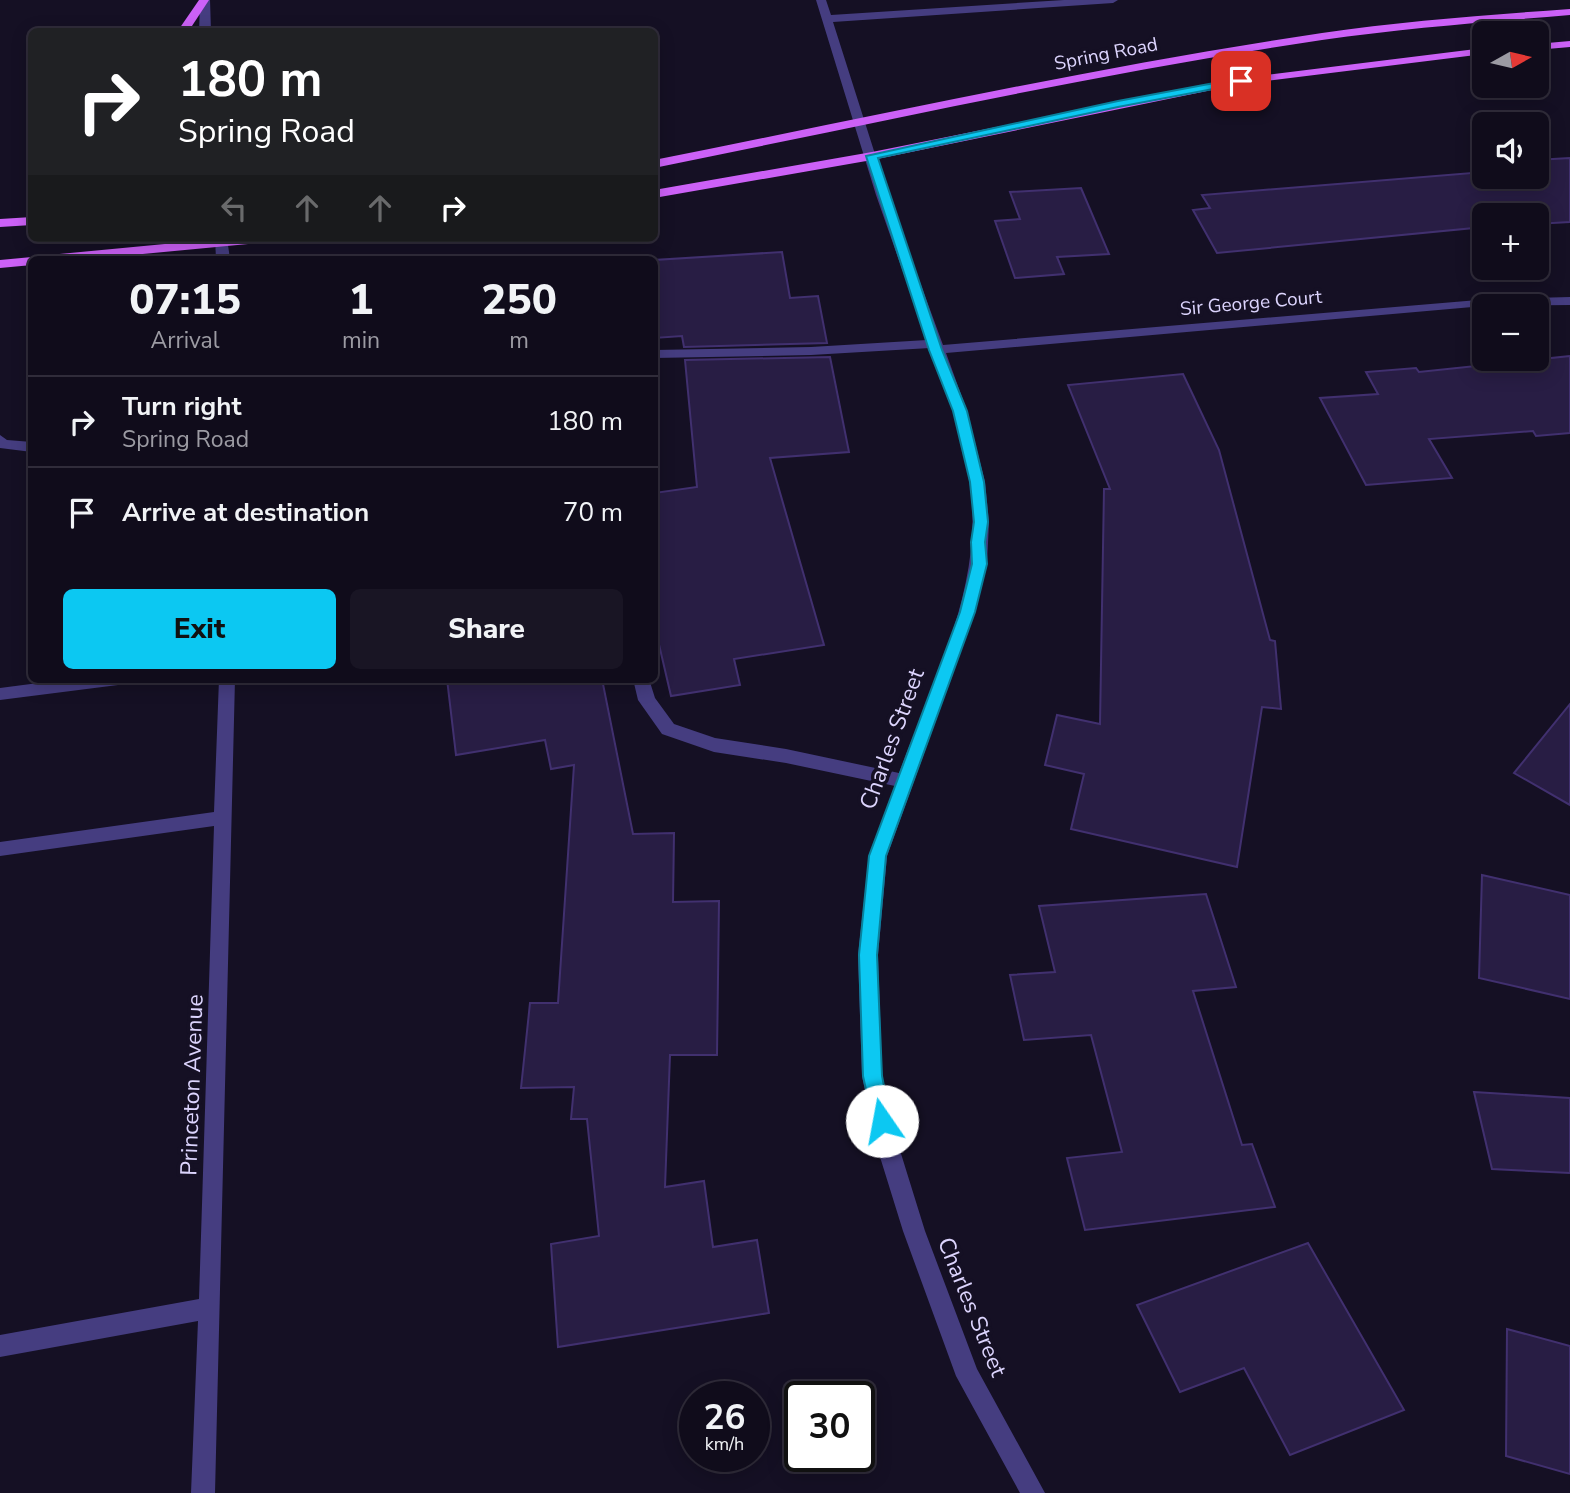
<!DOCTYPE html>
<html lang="en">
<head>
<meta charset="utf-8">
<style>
	:root { --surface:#100c1b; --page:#191524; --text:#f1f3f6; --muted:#9c9ba3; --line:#302c3a; --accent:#0cc8f2 }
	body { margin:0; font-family:"Nunito Sans",sans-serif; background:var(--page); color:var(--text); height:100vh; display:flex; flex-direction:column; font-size:26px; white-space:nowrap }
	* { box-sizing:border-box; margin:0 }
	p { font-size:23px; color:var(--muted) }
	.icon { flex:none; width:38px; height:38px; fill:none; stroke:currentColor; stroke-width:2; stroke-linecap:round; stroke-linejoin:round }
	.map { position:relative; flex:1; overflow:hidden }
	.drawer { position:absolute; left:28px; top:256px; width:630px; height:427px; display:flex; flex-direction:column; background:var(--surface); border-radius:10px; box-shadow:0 4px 18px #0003,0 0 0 2px var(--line) }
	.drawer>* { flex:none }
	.hud { position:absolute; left:28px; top:28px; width:630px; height:214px; border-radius:10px; box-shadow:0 4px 18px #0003,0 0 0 2px var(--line); background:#202124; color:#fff; overflow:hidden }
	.needle { width:46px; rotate:82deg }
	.fabs { position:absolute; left:1472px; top:21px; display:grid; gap:14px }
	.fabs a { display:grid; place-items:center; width:77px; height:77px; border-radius:10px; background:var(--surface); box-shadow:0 4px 18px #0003,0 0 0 2px var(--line); font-size:35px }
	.speed { position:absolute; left:679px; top:1381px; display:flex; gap:14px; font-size:35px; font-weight:700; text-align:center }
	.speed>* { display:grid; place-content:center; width:91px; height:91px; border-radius:50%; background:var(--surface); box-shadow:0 4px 18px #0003,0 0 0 2px var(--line); line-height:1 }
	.speed small { font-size:18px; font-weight:400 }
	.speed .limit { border:4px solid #111; border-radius:10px; background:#fff; color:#111 }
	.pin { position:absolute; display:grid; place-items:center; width:60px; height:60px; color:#fff; margin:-30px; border-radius:14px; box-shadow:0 4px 10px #0006 }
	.me { position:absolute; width:77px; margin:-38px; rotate:348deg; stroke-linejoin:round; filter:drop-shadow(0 0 5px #0008) }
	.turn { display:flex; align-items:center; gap:24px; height:147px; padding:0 35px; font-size:32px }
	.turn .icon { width:91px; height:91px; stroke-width:2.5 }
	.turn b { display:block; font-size:49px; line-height:60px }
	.lanes { display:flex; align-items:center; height:66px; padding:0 35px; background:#0003; justify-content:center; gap:35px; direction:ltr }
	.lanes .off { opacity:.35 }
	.eta { display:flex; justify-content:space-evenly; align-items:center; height:119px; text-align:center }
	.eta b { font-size:42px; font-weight:800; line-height:49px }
	.cta { display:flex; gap:14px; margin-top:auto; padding:14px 35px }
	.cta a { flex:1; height:80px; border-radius:10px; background:var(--accent); color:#111; font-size:28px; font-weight:800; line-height:80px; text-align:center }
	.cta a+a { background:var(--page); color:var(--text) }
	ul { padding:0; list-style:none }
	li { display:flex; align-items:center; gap:21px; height:91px; padding:0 35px; border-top:2px solid var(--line) }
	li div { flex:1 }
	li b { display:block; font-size:26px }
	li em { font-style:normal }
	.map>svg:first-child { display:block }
	.building { fill:#281d44; stroke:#41306f; stroke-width:2 }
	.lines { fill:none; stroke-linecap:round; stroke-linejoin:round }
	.minor { fill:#453d80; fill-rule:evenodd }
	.major { fill:#cc61f7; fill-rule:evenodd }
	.route { fill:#0cc8f2; stroke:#08829d; stroke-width:2 }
	.labels { text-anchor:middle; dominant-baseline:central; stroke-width:7; stroke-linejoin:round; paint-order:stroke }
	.far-street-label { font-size:19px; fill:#dcd4fd; stroke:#151024 }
	.street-label { font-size:23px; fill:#dcd4fd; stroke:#151024 }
</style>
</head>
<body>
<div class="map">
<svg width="1570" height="1493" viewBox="0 0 1570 1493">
	<rect width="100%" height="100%" fill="#151024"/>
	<g class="building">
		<path d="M 1570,158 L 1570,222 L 1536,224 L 1536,215 L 1484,215 L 1484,227 L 1217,253 L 1193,210 L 1210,208 L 1202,195 L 1484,172 L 1484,177 L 1536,177 L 1536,160 Z"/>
		<path d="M 1081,188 L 1109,254 L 1057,257 L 1064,274 L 1015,278 L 995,221 L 1020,219 L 1010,192 Z"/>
		<path d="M 782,252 L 790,298 L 818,296 L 827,343 L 684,347 L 682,336 L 654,338 L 654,260 Z"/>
		<path d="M 1570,356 L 1570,433 L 1536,436 L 1533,431 L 1429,439 L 1452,478 L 1366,485 L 1320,398 L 1378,394 L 1366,372 L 1416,368 L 1419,372 Z"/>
		<path d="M 830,357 L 849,452 L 770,458 L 824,645 L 734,659 L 740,685 L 671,696 L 654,623 L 654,493 L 697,487 L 685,360 Z"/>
		<path d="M 1183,374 L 1219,450 L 1270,640 L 1275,641 L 1281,709 L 1262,707 L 1237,867 L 1071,829 L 1084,774 L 1045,765 L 1057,715 L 1100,724 L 1104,489 L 1110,489 L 1068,385 Z"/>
		<path d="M 447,679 L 602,679 L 633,834 L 674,833 L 673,902 L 719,901 L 717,1055 L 670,1055 L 665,1187 L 704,1181 L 713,1247 L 757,1240 L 769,1313 L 558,1347 L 551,1244 L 599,1236 L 587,1119 L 571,1119 L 574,1087 L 521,1088 L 530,1003 L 558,1003 L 574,765 L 551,769 L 545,740 L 456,755 Z"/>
		<path d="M 1570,704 L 1570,805 L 1514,773 Z"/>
		<path d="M 1482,875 L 1570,895 L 1570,999 L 1479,978 Z"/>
		<path d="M 1206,894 L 1236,987 L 1193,991 L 1242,1145 L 1252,1144 L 1275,1207 L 1085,1230 L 1067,1158 L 1122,1152 L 1091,1035 L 1024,1040 L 1010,975 L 1055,972 L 1039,906 Z"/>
		<path d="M 1474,1092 L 1570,1098 L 1570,1173 L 1492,1169 Z"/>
		<path d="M 1308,1243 L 1404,1410 L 1290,1455 L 1244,1368 L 1180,1392 L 1137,1305 Z"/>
		<path d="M 1507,1329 L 1570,1346 L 1570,1474 L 1506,1456 Z"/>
	</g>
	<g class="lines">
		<g class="minor">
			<path d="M 200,0 L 210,0 L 211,32 L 199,32 Z"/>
			<path d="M 816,0 L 826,0 L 831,15 L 1064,0 L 1118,0 L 1113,3 L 833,22 L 888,195 L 943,345 L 1490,299 L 1570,297 L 1570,305 L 1484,306 L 946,353 L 967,411 L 985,482 L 989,522 L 987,564 L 975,612 L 887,856 L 878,955 L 882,1076 L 898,1144 L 925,1231 L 977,1369 L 1045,1493 L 1020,1493 L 956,1376 L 903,1231 L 876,1144 L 862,1076 L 858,955 L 869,856 L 895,786 L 786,763 L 714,752 L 662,734 L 638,700 L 633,679 L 649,679 L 655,698 L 674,724 L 715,738 L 786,749 L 899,773 C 933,682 987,578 969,480 C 965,456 959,431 952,408 C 945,388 934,366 930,348 L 811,355 L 654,358 L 654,350 L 811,347 L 927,340 L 876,195 Z"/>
			<path d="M 215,238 L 227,238 L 230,259 L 216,259 Z"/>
			<path d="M 0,435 L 7,440 L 32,442 L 32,452 L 0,448 Z"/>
			<path d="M 69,679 L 126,679 L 118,685 L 0,700 L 0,688 Z"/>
			<path d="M 219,679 L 235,679 L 215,1493 L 191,1493 L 198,1321 L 0,1357 L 0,1335 L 199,1299 L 214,826 L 0,856 L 0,842 L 214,812 Z"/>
		</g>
		<g class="major">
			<path d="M 199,0 L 209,0 L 188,32 L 177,32 Z"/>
			<path d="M 1570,9 L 1570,15 C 1487,22 1404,28 1322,40 C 1098,73 876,123 654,168 L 654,160 C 876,116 1098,66 1322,33 C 1404,21 1487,15 1570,9 Z"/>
			<path d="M 1570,41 L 1570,47 L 1536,50 L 1536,44 Z"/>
			<path d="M 1484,48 L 1484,54 L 1241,84 L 872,160 L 654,198 L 654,190 L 872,152 L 1241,78 Z"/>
			<path d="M 32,217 L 32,225 L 0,227 L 0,219 Z"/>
			<path d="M 228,238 L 275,238 L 269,242 L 90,259 L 42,259 L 49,255 Z"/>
			<path d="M 32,257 L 37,259 L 32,259 L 32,265 L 0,268 L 0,260 Z"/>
		</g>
	</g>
	<path class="route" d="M 1241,78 L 1245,79 L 1245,83 L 1118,107 L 878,158 L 942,350 L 967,411 L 984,482 L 988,522 L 985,542 L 987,564 L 975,612 L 886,856 L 877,955 L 882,1076 L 891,1121 L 889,1128 L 882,1130 L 875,1128 L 873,1121 L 863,1076 L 859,955 L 869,856 L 960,612 L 972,564 L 971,542 L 974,522 L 970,482 L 953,411 L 929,350 L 866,156 L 1118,101 Z"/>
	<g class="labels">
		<g class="far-street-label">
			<text transform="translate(1106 54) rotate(-11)">Spring Road</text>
			<text transform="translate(1251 303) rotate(-5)">Sir George Court</text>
		</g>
		<g class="street-label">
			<text transform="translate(892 739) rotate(-70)">Charles Street</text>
			<text transform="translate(192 1085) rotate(-88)">Princeton Avenue</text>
			<text transform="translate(972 1307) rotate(68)">Charles Street</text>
		</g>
	</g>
</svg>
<div class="fabs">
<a><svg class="needle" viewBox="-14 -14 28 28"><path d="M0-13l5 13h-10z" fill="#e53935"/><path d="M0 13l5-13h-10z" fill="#9c9ba3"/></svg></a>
<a><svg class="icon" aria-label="sound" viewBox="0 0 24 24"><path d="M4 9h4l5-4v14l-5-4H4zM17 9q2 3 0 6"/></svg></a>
<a>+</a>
<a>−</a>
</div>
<div class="speed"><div>26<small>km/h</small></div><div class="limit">30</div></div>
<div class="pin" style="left:1241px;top:81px;background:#d93025"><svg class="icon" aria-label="arrive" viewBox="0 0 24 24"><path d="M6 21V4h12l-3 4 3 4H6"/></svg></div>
<svg class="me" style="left:882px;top:1121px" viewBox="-20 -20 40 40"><circle r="19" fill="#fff"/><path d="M0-13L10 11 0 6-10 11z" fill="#0cc8f2"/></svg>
<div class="hud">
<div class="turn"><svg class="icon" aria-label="right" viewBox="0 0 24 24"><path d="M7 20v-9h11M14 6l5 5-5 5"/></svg><div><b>180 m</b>Spring Road</div></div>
<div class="lanes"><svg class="icon off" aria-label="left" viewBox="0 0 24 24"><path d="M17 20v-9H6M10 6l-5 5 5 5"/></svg><svg class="icon off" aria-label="ahead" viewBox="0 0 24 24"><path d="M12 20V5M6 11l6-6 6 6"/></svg><svg class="icon off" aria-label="ahead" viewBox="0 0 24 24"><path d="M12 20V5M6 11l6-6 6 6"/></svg><svg class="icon" aria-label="right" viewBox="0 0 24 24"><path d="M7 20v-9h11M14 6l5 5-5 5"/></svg></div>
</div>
<section class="drawer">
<div class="eta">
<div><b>07:15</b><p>Arrival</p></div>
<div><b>1</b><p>min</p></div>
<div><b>250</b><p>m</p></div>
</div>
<ul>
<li><svg class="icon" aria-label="right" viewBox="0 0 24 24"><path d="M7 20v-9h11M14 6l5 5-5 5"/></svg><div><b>Turn right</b><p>Spring Road</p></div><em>180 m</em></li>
<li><svg class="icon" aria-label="arrive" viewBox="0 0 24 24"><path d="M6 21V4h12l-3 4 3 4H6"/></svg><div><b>Arrive at destination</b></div><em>70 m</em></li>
</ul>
<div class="cta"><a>Exit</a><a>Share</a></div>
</section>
</div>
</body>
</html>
